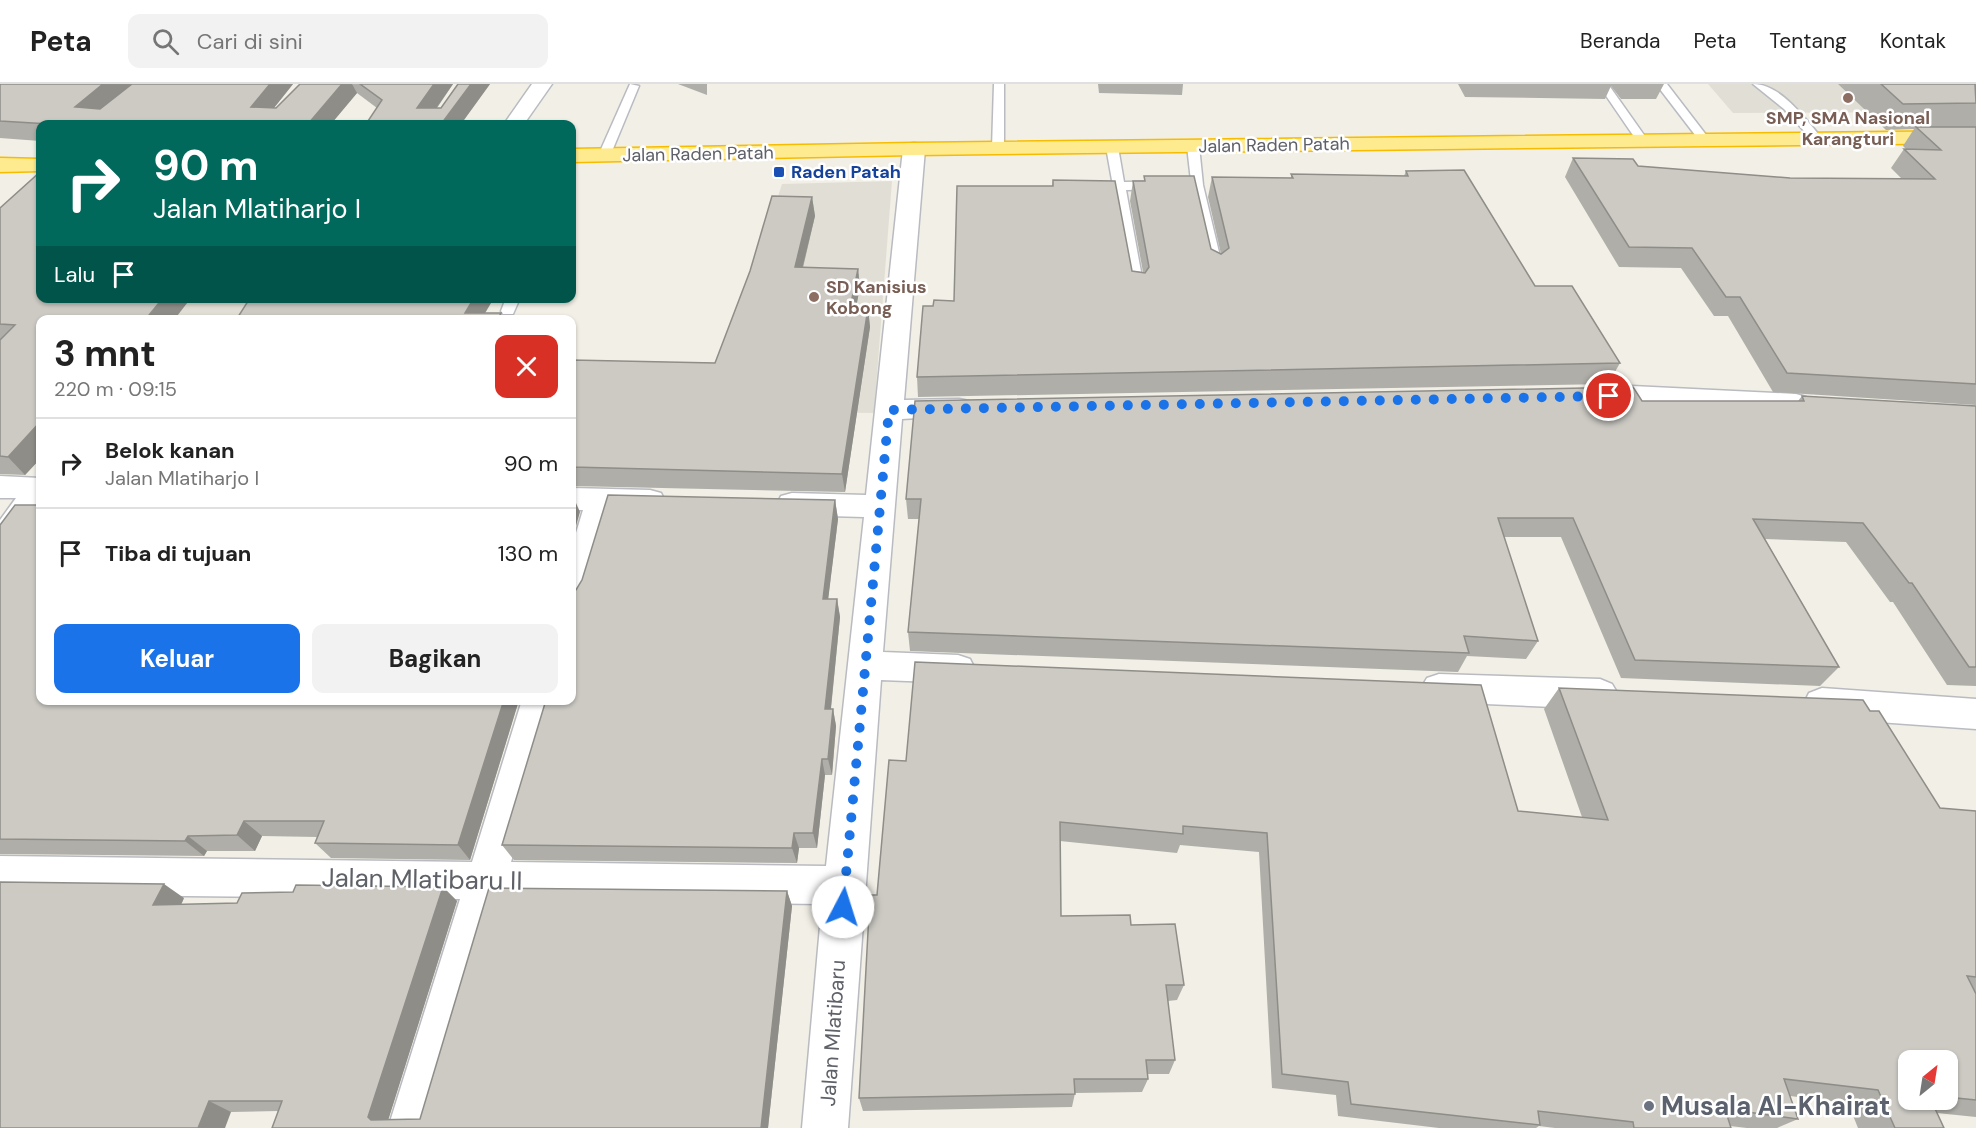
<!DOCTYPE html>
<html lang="id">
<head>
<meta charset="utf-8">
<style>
	:root { --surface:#fff; --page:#f2f2f2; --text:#222; --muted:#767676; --line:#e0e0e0; --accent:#1a73e8 }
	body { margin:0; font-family:"DM Sans",sans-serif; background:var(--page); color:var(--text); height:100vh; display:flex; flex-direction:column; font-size:22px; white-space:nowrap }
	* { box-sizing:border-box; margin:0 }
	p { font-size:20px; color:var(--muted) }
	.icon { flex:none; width:33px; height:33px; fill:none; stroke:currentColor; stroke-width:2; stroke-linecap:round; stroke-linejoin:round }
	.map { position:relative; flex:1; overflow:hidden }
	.details { position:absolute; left:36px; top:231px; width:540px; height:390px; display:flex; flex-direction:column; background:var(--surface); border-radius:12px; box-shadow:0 2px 4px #0004 }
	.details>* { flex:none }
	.top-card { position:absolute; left:36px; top:36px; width:540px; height:183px; border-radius:12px; box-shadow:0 2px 4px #0004; background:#00695c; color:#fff; overflow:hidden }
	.needle { width:39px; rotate:30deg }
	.controls { position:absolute; left:1898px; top:966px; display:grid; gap:12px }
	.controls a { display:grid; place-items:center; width:60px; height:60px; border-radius:12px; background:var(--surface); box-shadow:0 2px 4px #0004; font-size:30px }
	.pin { position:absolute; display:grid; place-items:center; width:51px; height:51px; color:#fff; margin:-26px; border:3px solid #fff; border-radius:50%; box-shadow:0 2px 6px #0007 }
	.me { position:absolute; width:66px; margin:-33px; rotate:5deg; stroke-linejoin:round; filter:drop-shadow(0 0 4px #0008) }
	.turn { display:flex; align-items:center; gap:21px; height:126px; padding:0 18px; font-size:27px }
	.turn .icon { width:78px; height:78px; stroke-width:2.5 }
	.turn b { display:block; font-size:42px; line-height:51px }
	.then { display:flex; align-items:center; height:57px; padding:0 18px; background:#0003; gap:12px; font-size:22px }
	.round { display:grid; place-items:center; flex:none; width:63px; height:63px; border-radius:12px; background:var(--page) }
	.summary { display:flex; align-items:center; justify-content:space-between; height:102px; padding:0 18px }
	h1 { font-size:36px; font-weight:700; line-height:45px }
	.primary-button { display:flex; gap:12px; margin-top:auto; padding:12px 18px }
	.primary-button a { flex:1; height:69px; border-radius:12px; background:var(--accent); color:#fff; font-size:24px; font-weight:700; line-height:69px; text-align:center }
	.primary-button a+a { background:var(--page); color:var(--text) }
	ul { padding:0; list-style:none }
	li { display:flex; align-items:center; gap:18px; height:90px; padding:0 18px; border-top:2px solid var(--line) }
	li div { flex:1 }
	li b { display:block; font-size:22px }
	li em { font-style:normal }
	header { display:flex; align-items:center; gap:36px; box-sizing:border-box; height:84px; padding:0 30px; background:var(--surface); border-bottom:2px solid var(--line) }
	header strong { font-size:28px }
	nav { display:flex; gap:33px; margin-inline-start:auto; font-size:21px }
	.search { width:420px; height:54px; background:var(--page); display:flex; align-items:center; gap:15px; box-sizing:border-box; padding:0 21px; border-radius:12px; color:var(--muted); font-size:22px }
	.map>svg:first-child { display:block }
	.education { fill:#e1dfd5 }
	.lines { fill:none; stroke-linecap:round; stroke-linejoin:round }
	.lane-casing { stroke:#b9bbc1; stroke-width:3 }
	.street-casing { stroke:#b9bbc1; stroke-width:3 }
	.highway-casing { stroke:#f7bc00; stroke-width:3 }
	.lane { fill:#fff; fill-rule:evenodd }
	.street { fill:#fff; fill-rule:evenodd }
	.highway { fill:#ffeb8f; fill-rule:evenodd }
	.wall { fill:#afaea8; fill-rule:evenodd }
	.shaded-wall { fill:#8f8d88 }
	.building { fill:#cccac3; stroke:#8f8d88; stroke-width:1.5 }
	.route { stroke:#1a73e8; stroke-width:10; stroke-dasharray:0 18 }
	.education-dot { fill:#8d6e63; stroke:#fff; stroke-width:2 }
	.transit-dot { fill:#1a4fb4; stroke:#fff; stroke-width:2 }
	.worship-dot { fill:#6b7280; stroke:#fff; stroke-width:2 }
	.labels { text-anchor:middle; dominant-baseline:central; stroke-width:5; stroke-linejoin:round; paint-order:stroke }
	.far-education-label { font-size:18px; font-weight:bold; fill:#785e54; stroke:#fff }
	.far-street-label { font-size:18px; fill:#5e6168; stroke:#fff }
	.far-transit-label { font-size:18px; font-weight:bold; fill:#164399; stroke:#fff; text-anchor:start }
	.street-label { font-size:21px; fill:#5e6168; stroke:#fff }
	.near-street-label { font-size:26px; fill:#5e6168; stroke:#fff }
	.near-worship-label { font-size:26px; font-weight:bold; fill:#5b616d; stroke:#fff; text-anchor:start }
</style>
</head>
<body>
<header>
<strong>Peta</strong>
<div class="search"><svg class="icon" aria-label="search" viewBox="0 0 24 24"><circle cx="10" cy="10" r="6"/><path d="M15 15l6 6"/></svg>Cari di sini</div>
<nav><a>Beranda</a><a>Peta</a><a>Tentang</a><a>Kontak</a></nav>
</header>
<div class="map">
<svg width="1976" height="1044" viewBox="0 0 1976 1044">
	<rect width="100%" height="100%" fill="#f1efe6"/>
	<g class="education">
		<path d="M 1708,0 L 1976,0 L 1976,28 L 1733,29 Z"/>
		<path d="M 892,97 L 874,329 L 708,327 L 782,100 Z"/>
		<path d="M 120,215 L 329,215 L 317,235 L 101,236 Z"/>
	</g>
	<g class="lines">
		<g class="lane-casing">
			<g id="lane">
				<path d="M 630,0 L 639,2 L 610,72 L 600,75 L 598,72 Z"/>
				<path d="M 994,0 L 1004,0 L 1004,64 L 998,68 L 992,64 Z"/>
				<path d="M 1598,0 L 1608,0 L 1649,58 L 1647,60 L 1639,60 Z"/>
				<path d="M 1656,0 L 1667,0 L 1710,56 L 1710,60 L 1702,60 Z"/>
				<path d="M 1753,0 C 1781,0 1804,34 1822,54 L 1822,58 L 1814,58 L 1784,25 Z"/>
				<path d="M 1193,58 L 1199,62 L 1203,101 L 1223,185 L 1216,189 L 1209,185 L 1192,105 L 1126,106 L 1144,204 L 1142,207 L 1132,207 L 1106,63 L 1112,59 L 1118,63 L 1124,98 L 1191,97 L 1187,62 Z"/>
				<path d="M 506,214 L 520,214 L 513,230 L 503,230 L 501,227 Z"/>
			</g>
		</g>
		<g class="street-casing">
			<g id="street">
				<path d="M 532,0 L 552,0 L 524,40 L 504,40 Z"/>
				<path d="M 914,59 L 922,60 L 925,65 L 904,316 L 959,315 L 969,317 L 973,324 L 969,331 L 902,335 L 883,568 L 958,571 L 970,575 L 975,585 L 970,595 L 958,599 L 881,596 L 848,1044 L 802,1044 L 822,820 L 500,816 L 434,1044 L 388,1044 L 460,815 L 0,810 L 0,772 L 472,778 L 522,616 L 558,616 L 511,778 L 826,782 L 864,433 L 792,431 L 781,428 L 777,420 L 781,412 L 792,409 L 866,411 L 903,65 L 906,60 Z"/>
				<path d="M 1632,302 L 1796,310 L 1806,313 L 1810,319 L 1806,325 L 1796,328 L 1632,320 L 1593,321 L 1583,318 L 1579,312 L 1583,306 Z"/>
				<path d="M 0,392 L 40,394 L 40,426 L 11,467 L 0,471 L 0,436 L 16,414 L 0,414 Z"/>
				<path d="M 572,404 L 650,406 L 661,409 L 665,417 L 661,425 L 650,428 L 613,427 L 588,513 L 584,522 L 572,526 L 572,462 L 583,426 L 572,426 Z"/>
				<path d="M 1439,590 L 1600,595 L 1612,600 L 1618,610 L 1612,620 L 1600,625 L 1439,618 L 1427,614 L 1421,604 L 1427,594 Z"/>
				<path d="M 1822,604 L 1976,615 L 1976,645 L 1822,634 L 1809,629 L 1804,619 L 1809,609 Z"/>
			</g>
		</g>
		<g class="highway-casing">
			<g id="highway">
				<path d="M 1976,47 L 1976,59 L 914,71 L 572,78 L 572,65 L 914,59 Z"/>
				<path d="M 0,74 L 40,75 L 40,87 L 0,88 Z"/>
			</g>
		</g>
		<use href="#lane" class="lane"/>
		<use href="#street" class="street"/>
		<use href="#highway" class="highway"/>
	</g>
	<g class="wall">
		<path d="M 0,0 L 293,0 L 274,24 L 276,24 L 300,0 L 453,0 L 437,24 L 441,24 L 458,0 L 490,0 L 461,40 L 366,40 L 377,24 L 357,9 L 331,40 L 40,40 L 40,57 L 0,54 Z"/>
		<path d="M 678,0 L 707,0 L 707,11 Z"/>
		<path d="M 1098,0 L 1183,0 L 1182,11 L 1099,9 Z"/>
		<path d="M 1458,0 L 1664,0 L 1656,15 L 1621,15 L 1611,2 L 1605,15 L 1465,13 Z"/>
		<path d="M 1838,0 L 1976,0 L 1976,321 L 1773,308 L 1728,232 L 1714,232 L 1681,184 L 1619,183 L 1565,93 L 1573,74 L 1638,82 L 1790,94 L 1902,95 L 1891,84 L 1904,65 L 1906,65 L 1903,62 L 1914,45 L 1886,46 Z"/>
		<path d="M 1406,87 L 1535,202 L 1620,279 L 1608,300 L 918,313 L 917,293 L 933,222 L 954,217 L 1052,102 L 1053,96 L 1132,187 L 1143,188 L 1130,117 L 1133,97 L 1144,97 L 1144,92 L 1211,165 L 1221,170 L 1208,113 L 1212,93 L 1291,94 L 1291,90 L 1404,92 Z"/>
		<path d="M 812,113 L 815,132 L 803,184 L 858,185 L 860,203 L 856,224 L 868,224 L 870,243 L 845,408 L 572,402 L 572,276 L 715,279 Z"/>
		<path d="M 0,124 L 40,236 L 40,375 L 25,391 L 0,390 Z"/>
		<path d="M 1802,312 L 1976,322 L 1976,602 L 1947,601 L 1893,518 L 1890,518 L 1846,458 L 1765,455 L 1839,583 L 1820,602 L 1621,594 L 1561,453 L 1504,453 L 1538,557 L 1526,575 L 1467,572 L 1458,588 L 910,567 L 908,548 L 919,435 L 908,435 L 906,415 L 1642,317 L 1798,317 Z"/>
		<path d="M 835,416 L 838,435 L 828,515 L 837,515 L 840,533 L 831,625 L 833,625 L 836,642 L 832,691 L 825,691 L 817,764 L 799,764 L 797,779 L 514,776 L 502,761 Z"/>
		<path d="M 0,441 L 40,616 L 519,616 L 470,776 L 331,774 L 315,759 L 317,753 L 262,752 L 255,767 L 207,767 L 204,772 L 0,770 Z"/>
		<path d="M 1559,604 L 1870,627 L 1940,724 L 1976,727 L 1976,1033 L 1937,1029 L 1944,1044 L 1858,1044 L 1848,1019 L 1790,1012 L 1798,1035 L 1777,1044 L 1747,1044 L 1730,1042 L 1731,1044 L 1555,1044 L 1539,1042 L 1536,1044 L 1439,1044 L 1338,1032 L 1336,1011 L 1272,1004 L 1259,768 L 1180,761 L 1177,769 L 1060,757 L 1061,832 L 1131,841 L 1184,901 L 1177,916 L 1168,917 L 1175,976 L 1169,990 L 1147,990 L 1148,995 L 1142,1008 L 1075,1009 L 1072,1023 L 863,1027 L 859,1014 L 889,676 L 1518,727 L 1582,733 L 1544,625 ZM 1947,976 L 1947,1016 L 1908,1016 Z"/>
		<path d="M 443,803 L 457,817 L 388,1036 L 420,1035 L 787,807 L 792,822 L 768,1044 L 272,1044 L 278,1027 L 231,1028 L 0,1044 L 184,814 L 181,821 L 237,819 L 293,808 Z"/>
	</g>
	<g class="shaded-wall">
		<path d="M 103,0 L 135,0 L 87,40 L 75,23 Z"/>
		<path d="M 270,0 L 293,0 L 261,40 L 251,23 Z"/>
		<path d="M 342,0 L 352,0 L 357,9 L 331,40 L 308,40 Z"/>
		<path d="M 434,0 L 453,0 L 426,39 L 417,24 Z"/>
		<path d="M 471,0 L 490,0 L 461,40 L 443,40 L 442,39 Z"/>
		<path d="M 812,113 L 815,132 L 798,202 L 795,183 Z"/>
		<path d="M 858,185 L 860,203 L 852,243 L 850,224 Z"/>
		<path d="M 163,214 L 191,214 L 174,236 L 145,236 Z"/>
		<path d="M 474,214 L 494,214 L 481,236 L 465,229 Z"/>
		<path d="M 868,224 L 870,243 L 845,408 L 842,390 Z"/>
		<path d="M 501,229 L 503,236 L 497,236 Z"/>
		<path d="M 40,338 L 40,375 L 25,391 L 8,373 Z"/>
		<path d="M 572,410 L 580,428 L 572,456 Z"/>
		<path d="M 835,416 L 838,435 L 826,533 L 823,515 Z"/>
		<path d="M 837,515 L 840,533 L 829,642 L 825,625 Z"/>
		<path d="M 504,616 L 519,616 L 470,776 L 458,761 Z"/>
		<path d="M 833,625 L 836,642 L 832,691 L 828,675 Z"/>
		<path d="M 822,675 L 825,691 L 817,764 L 813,749 Z"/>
		<path d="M 244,737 L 262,752 L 255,767 L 237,751 Z"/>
		<path d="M 794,749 L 799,764 L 797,779 L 792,764 Z"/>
		<path d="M 188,752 L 207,767 L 204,772 L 185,757 Z"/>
		<path d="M 164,800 L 184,814 L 174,836 L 153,821 Z"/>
		<path d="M 443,803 L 457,817 L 386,1043 L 371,1036 L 368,1033 Z"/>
		<path d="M 787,807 L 792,822 L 768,1044 L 761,1044 Z"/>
		<path d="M 209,1017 L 231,1028 L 225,1044 L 198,1044 Z"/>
	</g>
	<g class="building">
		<path d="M 0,0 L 103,0 L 75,23 L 100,25 L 132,0 L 270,0 L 251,23 L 276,24 L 300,0 L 342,0 L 308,40 L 94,40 L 96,39 L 50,40 L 0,37 Z"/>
		<path d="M 360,0 L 434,0 L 417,24 L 441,24 L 458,0 L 471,0 L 442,39 L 416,39 L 415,40 L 366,40 L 382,16 Z"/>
		<path d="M 1881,0 L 1975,0 L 1976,19 L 1903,20 Z"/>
		<path d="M 1916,43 L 1976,43 L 1976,300 L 1787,289 L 1740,213 L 1726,213 L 1692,164 L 1629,163 L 1573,74 L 1633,75 L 1638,82 L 1790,94 L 1935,95 L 1904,65 L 1941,66 Z"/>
		<path d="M 1464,86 L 1535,202 L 1572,202 L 1620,279 L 917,293 L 923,222 L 933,222 L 934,216 L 954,217 L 957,102 L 1053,102 L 1053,96 L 1115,97 L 1132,187 L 1145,189 L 1149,183 L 1133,97 L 1145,97 L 1144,92 L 1194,92 L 1211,165 L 1221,170 L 1229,164 L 1212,93 L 1293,94 L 1291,90 L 1408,92 L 1406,87 Z"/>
		<path d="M 40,88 L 40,214 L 163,214 L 145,236 L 40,236 L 40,338 L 8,373 L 0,372 L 0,256 L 15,241 L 0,240 L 0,124 Z"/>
		<path d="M 772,112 L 812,113 L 795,183 L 858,185 L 850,224 L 868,224 L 842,390 L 572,383 L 572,276 L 715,279 L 750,187 Z"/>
		<path d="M 250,214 L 474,214 L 465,229 L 501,229 L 497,236 L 236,236 Z"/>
		<path d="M 1633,303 L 1642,317 L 1804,317 L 1802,312 L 1976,322 L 1976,583 L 1969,583 L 1912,499 L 1909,499 L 1863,439 L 1753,435 L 1839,583 L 1635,576 L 1573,434 L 1498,434 L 1538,557 L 1464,552 L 1469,569 L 908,548 L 921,415 L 906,415 L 915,317 Z"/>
		<path d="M 608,411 L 835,416 L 823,515 L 837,515 L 825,625 L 833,625 L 828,675 L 822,675 L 813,749 L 794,749 L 792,764 L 502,761 L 546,616 L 572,616 L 572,508 L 576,506 L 582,496 Z"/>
		<path d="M 15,421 L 40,421 L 40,616 L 504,616 L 458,761 L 315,759 L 324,737 L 244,737 L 237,751 L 188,752 L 185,757 L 0,755 L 0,441 Z"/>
		<path d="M 915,578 L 1481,601 L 1518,727 L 1608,736 L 1559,604 L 1863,616 L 1870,627 L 1879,627 L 1940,724 L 1976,727 L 1976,893 L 1967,892 L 1976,910 L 1976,1016 L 1947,1013 L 1947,976 L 1908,976 L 1908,1016 L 1931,1016 L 1944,1044 L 1895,1044 L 1878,1006 L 1784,995 L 1798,1035 L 1725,1025 L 1731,1044 L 1634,1044 L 1633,1038 L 1538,1027 L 1540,1041 L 1351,1020 L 1348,998 L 1282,990 L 1267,749 L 1183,742 L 1183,750 L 1060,738 L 1061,832 L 1130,831 L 1131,841 L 1175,840 L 1184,901 L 1166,901 L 1175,976 L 1146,976 L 1148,995 L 1074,995 L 1075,1010 L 859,1014 L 870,811 L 877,811 L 889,676 L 906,677 Z"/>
		<path d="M 0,798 L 164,800 L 153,821 L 237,819 L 242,809 L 293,808 L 296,801 L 443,803 L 368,1033 L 371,1036 L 420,1035 L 489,804 L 787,807 L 761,1044 L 272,1044 L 282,1017 L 209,1017 L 198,1044 L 0,1044 Z"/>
	</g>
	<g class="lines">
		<path class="route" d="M 843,823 L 889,326 L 1609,312"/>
	</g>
	<g class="education-dot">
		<circle cx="1848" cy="14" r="6"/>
		<circle cx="814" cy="213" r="6"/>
	</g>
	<rect class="transit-dot" x="773" y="82" width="12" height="12" rx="3"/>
	<circle class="worship-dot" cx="1649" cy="1022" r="6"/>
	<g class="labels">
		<g class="far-education-label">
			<text x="1848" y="34">SMP, SMA Nasional<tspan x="1848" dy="21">Karangturi</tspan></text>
			<text x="826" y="203" text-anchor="start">SD Kanisius<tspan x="826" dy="21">Kobong</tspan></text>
		</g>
		<g class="far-street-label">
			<text transform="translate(1274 61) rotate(-1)">Jalan Raden Patah</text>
			<text transform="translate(698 70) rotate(-1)">Jalan Raden Patah</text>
		</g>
		<g class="far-transit-label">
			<text x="791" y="88">Raden Patah</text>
		</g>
		<g class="street-label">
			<text transform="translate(833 949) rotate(-86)">Jalan Mlatibaru</text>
		</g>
		<g class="near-street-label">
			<text transform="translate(422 795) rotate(1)">Jalan Mlatibaru II</text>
		</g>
		<g class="near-worship-label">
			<text x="1661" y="1022">Musala Al-Khairat</text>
		</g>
	</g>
</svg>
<div class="controls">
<a><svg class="needle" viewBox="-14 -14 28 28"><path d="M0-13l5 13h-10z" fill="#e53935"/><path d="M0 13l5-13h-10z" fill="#767676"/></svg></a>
</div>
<div class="pin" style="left:1609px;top:312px;background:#d93025"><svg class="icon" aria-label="arrive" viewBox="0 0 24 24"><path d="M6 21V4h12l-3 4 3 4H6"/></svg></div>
<svg class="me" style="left:843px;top:823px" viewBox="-20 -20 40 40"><circle r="19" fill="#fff"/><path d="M0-13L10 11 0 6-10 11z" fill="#1a73e8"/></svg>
<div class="top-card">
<div class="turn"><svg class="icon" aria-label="right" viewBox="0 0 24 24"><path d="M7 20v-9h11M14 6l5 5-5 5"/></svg><div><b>90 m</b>Jalan Mlatiharjo I</div></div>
<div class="then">Lalu<svg class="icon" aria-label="arrive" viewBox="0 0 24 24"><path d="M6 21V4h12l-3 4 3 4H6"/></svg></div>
</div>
<section class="details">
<div class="summary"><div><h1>3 mnt</h1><p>220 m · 09:15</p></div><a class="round" style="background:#d93025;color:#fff"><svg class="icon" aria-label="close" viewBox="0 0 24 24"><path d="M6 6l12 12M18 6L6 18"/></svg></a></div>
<ul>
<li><svg class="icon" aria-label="right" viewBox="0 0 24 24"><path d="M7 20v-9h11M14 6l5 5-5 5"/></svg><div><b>Belok kanan</b><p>Jalan Mlatiharjo I</p></div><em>90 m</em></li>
<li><svg class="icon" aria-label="arrive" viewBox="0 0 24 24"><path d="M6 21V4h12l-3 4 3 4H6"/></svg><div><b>Tiba di tujuan</b></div><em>130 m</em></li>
</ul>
<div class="primary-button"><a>Keluar</a><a>Bagikan</a></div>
</section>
</div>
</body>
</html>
